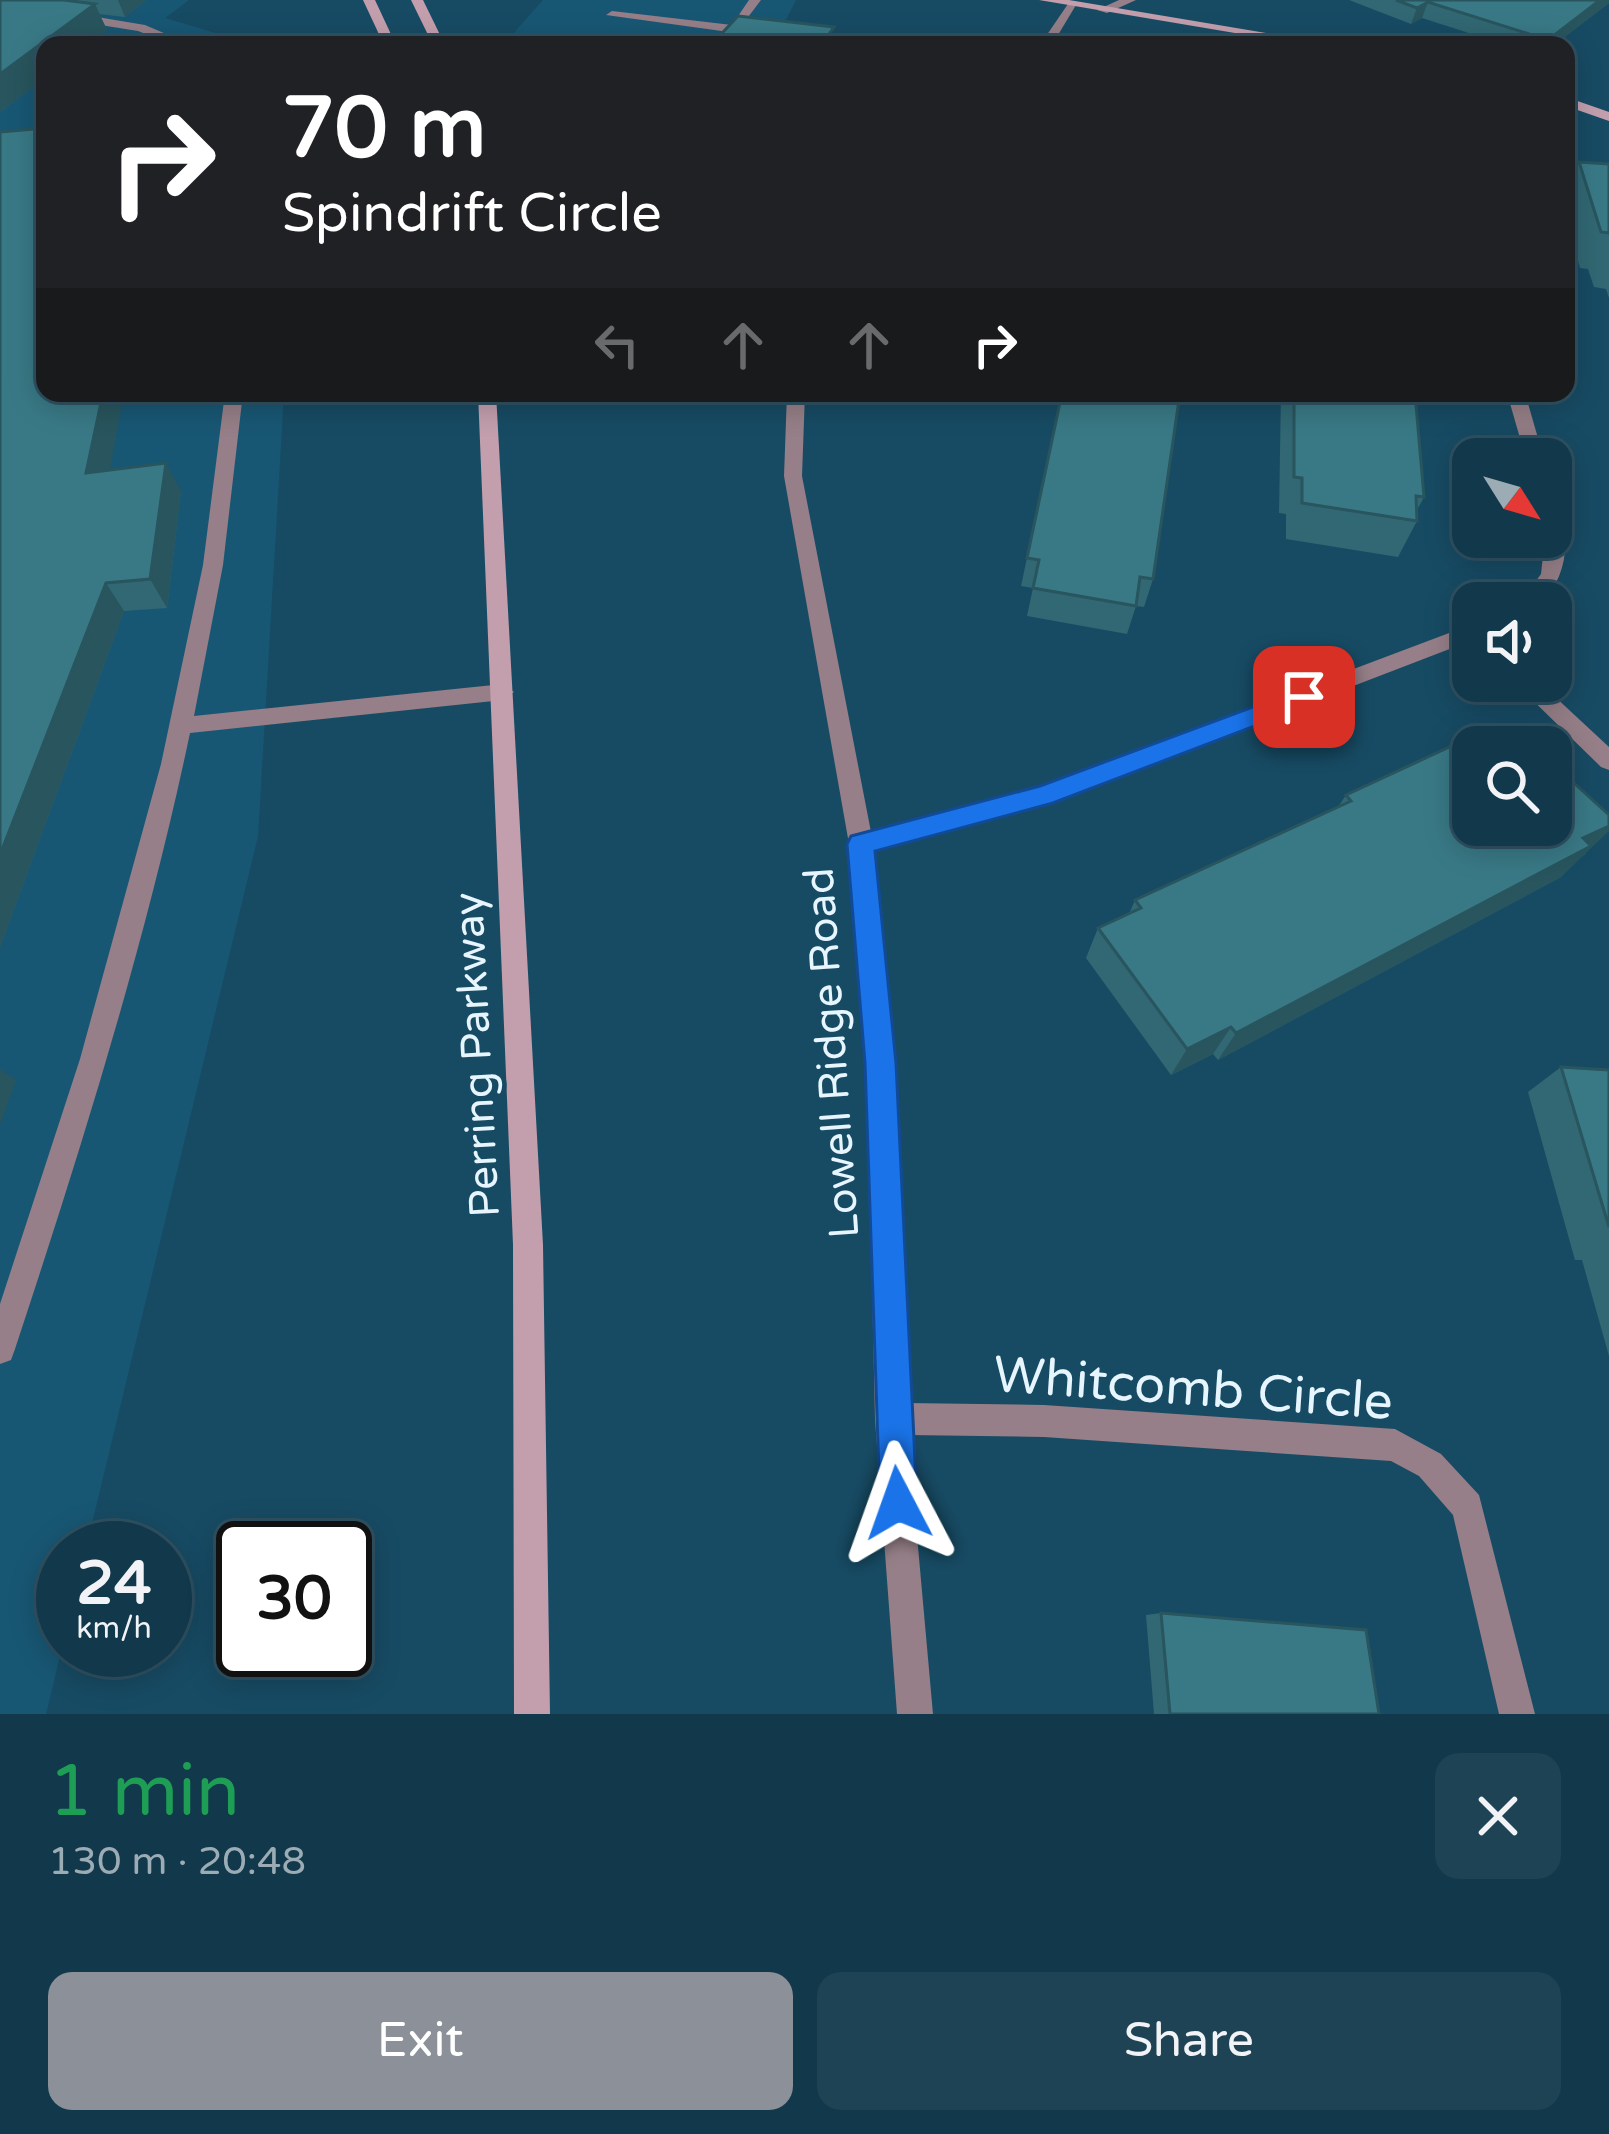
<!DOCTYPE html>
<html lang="en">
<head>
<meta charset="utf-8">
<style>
	:root { --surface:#11384b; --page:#1e4355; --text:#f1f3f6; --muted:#9cacb5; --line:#305263; --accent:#8c9099 }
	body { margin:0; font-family:"Varela Round",sans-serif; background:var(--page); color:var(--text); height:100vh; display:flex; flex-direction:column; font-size:45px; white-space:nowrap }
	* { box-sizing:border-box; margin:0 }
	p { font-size:39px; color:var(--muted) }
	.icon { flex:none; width:66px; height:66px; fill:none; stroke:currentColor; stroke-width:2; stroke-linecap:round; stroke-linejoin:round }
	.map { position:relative; height:1714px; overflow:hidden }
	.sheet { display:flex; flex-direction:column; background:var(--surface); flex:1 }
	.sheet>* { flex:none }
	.hud { position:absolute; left:36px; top:36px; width:1539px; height:366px; border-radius:24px; box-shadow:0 6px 30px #0003,0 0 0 3px var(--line); background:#202124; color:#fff; overflow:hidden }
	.needle { width:78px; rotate:127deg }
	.fabs { position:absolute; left:1452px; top:438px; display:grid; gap:24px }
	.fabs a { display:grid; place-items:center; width:120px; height:120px; border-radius:24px; background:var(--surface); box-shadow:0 6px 30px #0003,0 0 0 3px var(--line); font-size:60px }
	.speed { position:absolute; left:36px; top:1521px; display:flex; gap:24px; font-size:60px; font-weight:700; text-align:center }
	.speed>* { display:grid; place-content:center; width:156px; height:156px; border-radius:50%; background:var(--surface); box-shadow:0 6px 30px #0003,0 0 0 3px var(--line); line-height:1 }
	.speed small { font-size:30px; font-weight:400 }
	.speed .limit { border:6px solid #111; border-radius:18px; background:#fff; color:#111 }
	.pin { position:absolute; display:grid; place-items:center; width:102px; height:102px; color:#fff; margin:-51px; border-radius:24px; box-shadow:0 6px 18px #0006 }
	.me { position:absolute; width:132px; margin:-66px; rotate:356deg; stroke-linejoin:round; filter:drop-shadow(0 0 9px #0008) }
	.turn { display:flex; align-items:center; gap:42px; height:252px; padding:0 48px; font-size:54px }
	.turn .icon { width:156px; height:156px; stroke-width:2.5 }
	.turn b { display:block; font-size:84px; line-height:102px }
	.lanes { display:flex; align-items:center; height:114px; padding:0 48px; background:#0003; justify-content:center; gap:60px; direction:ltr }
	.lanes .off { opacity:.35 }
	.round { display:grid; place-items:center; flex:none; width:126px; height:126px; border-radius:24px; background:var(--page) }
	.head { display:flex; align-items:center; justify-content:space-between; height:204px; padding:0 48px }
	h1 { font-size:72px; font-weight:600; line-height:90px; color:#1e9e55 }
	.button { display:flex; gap:24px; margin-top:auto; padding:24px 48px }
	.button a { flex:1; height:138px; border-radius:24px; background:var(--accent); color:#fff; font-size:48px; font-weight:600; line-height:138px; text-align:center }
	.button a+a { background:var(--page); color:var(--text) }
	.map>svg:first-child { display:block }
	.built { fill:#185774 }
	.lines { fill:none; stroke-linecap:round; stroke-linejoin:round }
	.lane { fill:#967f88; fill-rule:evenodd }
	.street { fill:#967f88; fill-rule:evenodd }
	.secondary { fill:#c39fad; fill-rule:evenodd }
	.wall { fill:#316873 }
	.shaded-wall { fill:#28555e }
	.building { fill:#397986; stroke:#28555e; stroke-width:3 }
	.route { fill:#1a73e8; stroke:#114b97; stroke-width:3 }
	.labels { text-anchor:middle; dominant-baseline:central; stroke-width:9; stroke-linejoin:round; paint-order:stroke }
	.street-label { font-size:42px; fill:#e6f5fe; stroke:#174b64 }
	.near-street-label { font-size:51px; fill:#e6f5fe; stroke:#174b64 }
</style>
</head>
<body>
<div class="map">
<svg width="1609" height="1714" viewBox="0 0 1609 1714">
	<rect width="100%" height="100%" fill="#174b64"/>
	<g class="built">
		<path d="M 0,0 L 189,0 L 165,18 L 219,34 L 230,45 L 45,45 L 45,393 L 284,393 L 258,836 L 86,1548 L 63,1548 L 63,1643 L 46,1714 L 0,1714 Z"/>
		<path d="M 543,0 L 796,0 L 773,45 L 503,45 Z"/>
	</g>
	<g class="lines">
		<g class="lane">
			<path d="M 749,0 L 761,0 L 736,33 L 606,15 L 612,11 L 732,25 Z"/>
			<path d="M 73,13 L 145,25 L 192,45 L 174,45 L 138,31 L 69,20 L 67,17 Z"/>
			<path d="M 225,393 L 243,393 L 223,565 L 194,716 L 503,684 L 514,692 L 503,700 L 190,733 C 146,942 82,1146 15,1349 L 11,1360 L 0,1364 L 0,1304 L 80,1059 L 161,764 L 203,565 Z"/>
			<path d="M 1513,681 L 1538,681 L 1609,747 L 1609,770 L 1601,767 Z"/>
		</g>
		<g class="street">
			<path d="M 1119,0 L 1136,0 L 1107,13 L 1097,10 Z"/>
			<path d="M 1070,1 L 1076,5 L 1052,45 L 1040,45 Z"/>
			<path d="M 787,393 L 805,393 L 802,476 L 871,832 L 1041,787 L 1473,624 L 1473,640 L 1052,802 L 874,850 L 893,1063 L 906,1403 L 1044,1405 L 1395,1429 L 1441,1454 L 1479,1495 L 1535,1714 L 1499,1714 L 1453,1515 L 1419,1476 L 1391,1461 L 1044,1437 L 908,1435 L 933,1714 L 897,1714 L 875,1419 L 867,1063 L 849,844 L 784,476 Z"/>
			<path d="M 1507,393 L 1525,393 L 1544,459 L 1526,459 Z"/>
			<path d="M 1551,510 L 1558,511 C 1572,544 1565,577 1542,603 L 1520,603 L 1541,574 L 1545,537 L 1551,537 Z"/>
		</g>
		<g class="secondary">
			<path d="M 363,0 L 375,0 L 396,45 L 384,45 Z"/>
			<path d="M 411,0 L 423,0 L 445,45 L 433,45 Z"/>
			<path d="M 1039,0 L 1069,0 L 1337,45 L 1306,45 Z"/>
			<path d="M 1566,97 L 1609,112 L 1609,121 L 1566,106 Z"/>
			<path d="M 478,393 L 496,393 L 543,1245 L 550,1714 L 514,1714 L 513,1245 Z"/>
		</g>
	</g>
	<g class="wall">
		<path d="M 0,0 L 146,0 L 125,17 L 99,14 L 107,30 L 88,45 L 45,45 L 45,78 L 0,112 Z"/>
		<path d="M 1349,0 L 1609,0 L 1609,3 L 1554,45 L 1506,45 L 1422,18 L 1411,24 Z"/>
		<path d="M 0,132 L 110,470 L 181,491 L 167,608 L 124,611 L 0,947 Z"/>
		<path d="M 1579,162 L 1609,164 L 1609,298 L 1606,289 L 1594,287 L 1588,269 L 1580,268 L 1566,217 L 1566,187 Z"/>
		<path d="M 1062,393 L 1153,579 L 1144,607 L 1136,606 L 1127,634 L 1027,616 L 1033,588 L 1021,586 Z"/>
		<path d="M 1281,393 L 1415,393 L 1424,497 L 1417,510 L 1417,521 L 1398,557 L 1286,539 L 1286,514 L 1279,513 Z"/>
		<path d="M 1346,795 L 1586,854 L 1580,857 L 1561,877 L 1218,1060 L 1213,1054 L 1171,1075 L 1086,958 L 1098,928 L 1129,914 L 1135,900 L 1338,807 Z"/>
		<path d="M 1561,1067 L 1609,1070 L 1609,1356 L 1582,1260 L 1575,1260 L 1528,1092 Z"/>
		<path d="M 1161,1613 L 1379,1714 L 1154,1714 L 1146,1615 Z"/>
	</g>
	<g class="shaded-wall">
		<path d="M 118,0 L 146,0 L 125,17 Z"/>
		<path d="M 1600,0 L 1609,0 L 1609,3 L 1554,45 L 1545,45 L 1548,40 Z"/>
		<path d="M 1428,2 L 1422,18 L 1411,24 L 1417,8 Z"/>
		<path d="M 95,4 L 107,30 L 88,45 L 45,45 L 45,78 L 0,112 L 0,74 Z"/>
		<path d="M 103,393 L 124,393 L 104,502 L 86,473 Z"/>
		<path d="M 166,463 L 181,491 L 167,608 L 150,579 Z"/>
		<path d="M 106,583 L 124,611 L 0,947 L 0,855 Z"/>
		<path d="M 1609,826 L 1609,831 L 1561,877 L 1218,1060 L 1236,1033 L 1583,838 Z"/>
		<path d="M 1231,1027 L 1213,1054 L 1171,1075 L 1187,1049 Z"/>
		<path d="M 0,1069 L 16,1080 L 0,1125 Z"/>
	</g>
	<g class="building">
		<path d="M 0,0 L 64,0 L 95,4 L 0,74 Z"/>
		<path d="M 1396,0 L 1600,0 L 1548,40 L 1428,2 L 1417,8 Z"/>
		<path d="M 738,16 L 834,27 L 827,37 L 875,44 L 711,45 Z"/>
		<path d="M 45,128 L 45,393 L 103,393 L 86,473 L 166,463 L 150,579 L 106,583 L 0,855 L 0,132 Z"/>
		<path d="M 1579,162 L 1609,164 L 1609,233 L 1601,232 Z"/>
		<path d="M 1062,393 L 1180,393 L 1153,579 L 1140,577 L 1136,606 L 1033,588 L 1039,560 L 1027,558 Z"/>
		<path d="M 1294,393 L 1415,393 L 1424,497 L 1416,496 L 1417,521 L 1302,503 L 1302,478 L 1294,477 Z"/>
		<path d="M 1514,728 L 1535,747 L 1473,747 L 1473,825 L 1551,825 L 1551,762 L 1609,815 L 1609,826 L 1583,838 L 1591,846 L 1236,1033 L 1231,1027 L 1187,1049 L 1098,928 L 1141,908 L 1135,900 L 1351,801 L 1346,795 L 1473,736 L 1481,744 Z"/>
		<path d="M 1561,1067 L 1609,1070 L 1609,1227 Z"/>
		<path d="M 1161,1613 L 1366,1630 L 1379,1714 L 1170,1714 Z"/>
	</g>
	<path class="route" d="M 1304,688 L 1316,697 L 1312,704 L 1053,803 L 875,851 L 896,1063 L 917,1503 L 911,1516 L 898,1522 L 885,1516 L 880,1503 L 865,1063 L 847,844 L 851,836 L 1040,786 Z"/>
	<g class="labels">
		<g class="street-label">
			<text transform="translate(832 1053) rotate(-94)">Lowell Ridge Road</text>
			<text transform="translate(477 1055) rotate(-93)">Perring Parkway</text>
		</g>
		<g class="near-street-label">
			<text transform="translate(1193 1389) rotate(4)">Whitcomb Circle</text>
		</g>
	</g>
</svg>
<div class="fabs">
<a><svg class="needle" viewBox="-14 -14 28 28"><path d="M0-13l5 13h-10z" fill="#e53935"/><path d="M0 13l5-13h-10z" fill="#9cacb5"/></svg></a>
<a><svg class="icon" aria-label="sound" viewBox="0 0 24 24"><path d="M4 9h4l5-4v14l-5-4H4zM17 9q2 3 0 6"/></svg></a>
<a><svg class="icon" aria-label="search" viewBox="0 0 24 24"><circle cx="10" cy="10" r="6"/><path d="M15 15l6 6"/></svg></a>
</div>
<div class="speed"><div>24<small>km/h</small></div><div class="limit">30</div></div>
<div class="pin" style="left:1304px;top:697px;background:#d93025"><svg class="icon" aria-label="arrive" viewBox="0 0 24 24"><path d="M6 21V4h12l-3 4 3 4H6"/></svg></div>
<svg class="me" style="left:898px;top:1503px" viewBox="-20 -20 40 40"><path d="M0-17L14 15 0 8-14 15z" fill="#1a73e8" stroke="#fff" stroke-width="4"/></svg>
<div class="hud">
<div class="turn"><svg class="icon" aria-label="right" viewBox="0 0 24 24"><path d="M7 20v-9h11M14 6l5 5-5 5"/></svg><div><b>70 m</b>Spindrift Circle</div></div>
<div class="lanes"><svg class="icon off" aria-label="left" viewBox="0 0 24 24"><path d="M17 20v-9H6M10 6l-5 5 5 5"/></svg><svg class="icon off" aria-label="ahead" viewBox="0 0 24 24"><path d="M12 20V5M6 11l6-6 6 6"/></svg><svg class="icon off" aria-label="ahead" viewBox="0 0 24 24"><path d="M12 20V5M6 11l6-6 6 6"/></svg><svg class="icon" aria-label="right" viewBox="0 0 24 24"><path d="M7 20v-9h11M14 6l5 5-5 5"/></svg></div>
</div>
</div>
<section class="sheet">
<div class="head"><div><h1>1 min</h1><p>130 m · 20:48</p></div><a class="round"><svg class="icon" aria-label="close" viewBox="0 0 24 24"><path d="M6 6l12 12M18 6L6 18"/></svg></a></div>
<div class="button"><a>Exit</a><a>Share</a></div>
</section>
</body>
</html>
